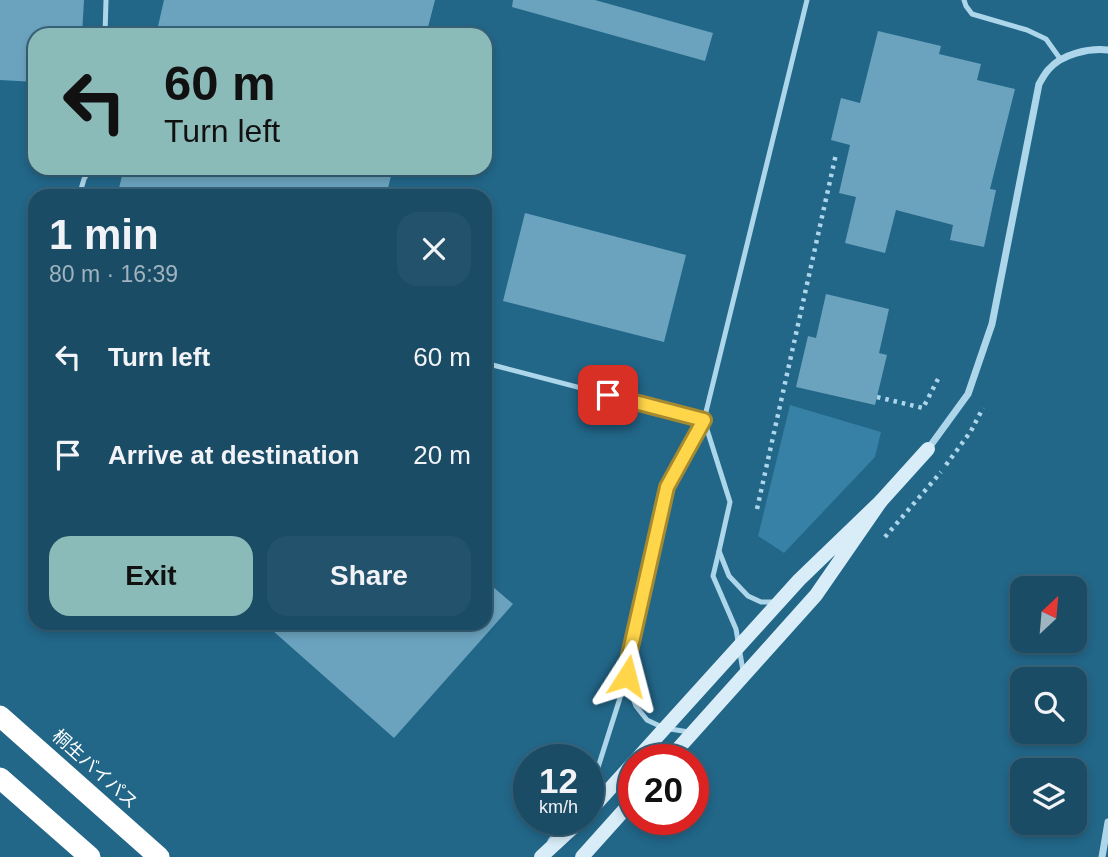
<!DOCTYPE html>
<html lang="en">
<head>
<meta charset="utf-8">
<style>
	:root { --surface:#1a4c66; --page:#23536c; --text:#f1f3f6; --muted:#9fb4bf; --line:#38637a; --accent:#8bbbb9 }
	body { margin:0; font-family:Helvetica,"Noto Sans JP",sans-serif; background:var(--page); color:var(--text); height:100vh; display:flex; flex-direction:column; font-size:26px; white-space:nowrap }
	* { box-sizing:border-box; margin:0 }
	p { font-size:23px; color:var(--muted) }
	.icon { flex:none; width:38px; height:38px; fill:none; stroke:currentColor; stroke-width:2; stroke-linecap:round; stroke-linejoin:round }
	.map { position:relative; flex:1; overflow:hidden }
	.sheet { position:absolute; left:28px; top:189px; width:464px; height:441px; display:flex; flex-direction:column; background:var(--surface); border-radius:21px; box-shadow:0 4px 10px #0003,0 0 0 2px var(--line) }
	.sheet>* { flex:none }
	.banner { position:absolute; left:28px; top:28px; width:464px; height:147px; border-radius:21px; box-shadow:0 4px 10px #0003,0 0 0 2px var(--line); background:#8bbbb9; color:#111; overflow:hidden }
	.needle { width:46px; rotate:26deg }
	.buttons { position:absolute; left:1010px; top:576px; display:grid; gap:14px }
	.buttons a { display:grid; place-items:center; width:77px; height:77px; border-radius:14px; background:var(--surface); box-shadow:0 4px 10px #0003,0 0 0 2px var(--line); font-size:35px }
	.speed { position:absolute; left:513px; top:744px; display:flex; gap:14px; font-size:35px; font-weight:700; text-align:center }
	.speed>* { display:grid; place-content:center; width:91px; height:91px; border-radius:50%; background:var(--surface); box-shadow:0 4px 10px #0003,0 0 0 2px var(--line); line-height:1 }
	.speed small { font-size:18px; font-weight:400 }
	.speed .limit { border:10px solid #d22; background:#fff; color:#111 }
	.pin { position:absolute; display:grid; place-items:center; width:60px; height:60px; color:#fff; margin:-30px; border-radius:14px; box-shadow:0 4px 10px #0006 }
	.me { position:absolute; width:77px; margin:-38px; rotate:9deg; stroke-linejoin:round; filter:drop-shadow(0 0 5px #0008) }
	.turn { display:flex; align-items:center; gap:24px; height:147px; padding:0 21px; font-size:32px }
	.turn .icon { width:91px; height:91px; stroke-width:2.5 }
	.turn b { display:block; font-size:49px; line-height:60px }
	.round { display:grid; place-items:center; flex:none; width:74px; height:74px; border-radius:21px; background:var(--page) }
	.summary { display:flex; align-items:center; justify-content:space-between; height:119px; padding:0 21px }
	h1 { font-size:42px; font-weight:600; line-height:52px }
	.action { display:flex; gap:14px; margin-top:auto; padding:14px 21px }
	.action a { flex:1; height:80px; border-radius:21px; background:var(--accent); color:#111; font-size:28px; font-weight:600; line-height:80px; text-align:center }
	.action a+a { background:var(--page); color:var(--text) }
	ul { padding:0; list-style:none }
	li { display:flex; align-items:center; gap:21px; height:98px; padding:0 21px }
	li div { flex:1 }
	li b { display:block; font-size:26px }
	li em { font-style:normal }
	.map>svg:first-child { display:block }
	.green { fill:#3681a5 }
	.building { fill:#6ba3be }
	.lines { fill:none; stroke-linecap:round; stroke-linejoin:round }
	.path { stroke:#add6ea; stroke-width:4.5; stroke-dasharray:3.5 5; stroke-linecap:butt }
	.lane { stroke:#add6ea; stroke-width:5 }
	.street { stroke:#add6ea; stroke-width:7 }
	.secondary { stroke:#d8edf8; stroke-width:14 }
	.highway { stroke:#fff; stroke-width:21 }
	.route-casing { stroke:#a68a30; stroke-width:18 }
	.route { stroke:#ffd54a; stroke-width:12 }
	.labels { text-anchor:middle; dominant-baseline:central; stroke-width:7; stroke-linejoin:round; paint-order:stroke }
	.street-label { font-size:18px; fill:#fff; stroke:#268 }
</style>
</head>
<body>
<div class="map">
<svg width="1108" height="857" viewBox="0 0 1108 857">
	<rect width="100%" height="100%" fill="#268"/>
	<path class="green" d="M 790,405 L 881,432 L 875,457 L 784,553 L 758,536 Z"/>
	<g class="building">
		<path d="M 0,0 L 84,0 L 82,35 L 35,35 L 35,82 L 0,80 Z"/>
		<path d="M 164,0 L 435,0 L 426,35 L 156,35 Z"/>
		<path d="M 513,0 L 595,0 L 713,33 L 705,61 L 512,7 Z"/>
		<path d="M 878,31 L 941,46 L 939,54 L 981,64 L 977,80 L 1015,89 L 990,189 L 996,190 L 984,247 L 950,240 L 953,225 L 896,210 L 885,253 L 845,243 L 856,197 L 839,193 L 850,145 L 831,140 L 841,98 L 860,103 Z"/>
		<path d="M 124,168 L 393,168 L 386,196 L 117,196 Z"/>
		<path d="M 525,213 L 686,255 L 664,342 L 503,301 Z"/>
		<path d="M 826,294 L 889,309 L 879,353 L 887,355 L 875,405 L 796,387 L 808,336 L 816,338 Z"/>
		<path d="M 485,580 L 513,604 L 394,738 L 264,623 L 485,623 Z"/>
	</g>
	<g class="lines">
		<g class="path">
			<path d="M 877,397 L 923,408 L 938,379"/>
			<path d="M 946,465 L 971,431 L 983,408"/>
			<path d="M 757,509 L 836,154"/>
			<path d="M 885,537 L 941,472"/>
		</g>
		<g class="lane">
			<path d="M 964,0 L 966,6 L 972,14 L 1027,30 L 1046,39 L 1061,60"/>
			<path d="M 105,35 L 106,0"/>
			<path d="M 79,196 L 84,179 L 91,168"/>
			<path d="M 485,363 L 704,420"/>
			<path d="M 704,420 L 730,502 L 719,551 L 729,576 L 748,596 L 761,602 L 777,602"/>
			<path d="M 719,551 L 713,576 L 736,629 L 743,671"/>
			<path d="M 689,732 L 664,728 L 647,720 L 636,706 L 626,681 L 628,660 L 667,487 L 704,420 L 807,0"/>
			<path d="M 588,789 L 595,777 L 626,679"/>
			<path d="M 550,841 L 566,819"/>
		</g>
		<g class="street">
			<path d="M 928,449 L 968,394 L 992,324 L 1039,84 C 1042,79 1045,73 1049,69 C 1062,54 1089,48 1108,50"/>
			<path d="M 1102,857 L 1108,822"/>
		</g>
		<g class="secondary">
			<path d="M 881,501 L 928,449"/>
			<path d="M 636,760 L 799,580 L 881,501 L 816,595 L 668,760"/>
			<path d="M 588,813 L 634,762"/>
			<path d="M 541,857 L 582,819"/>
			<path d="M 582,857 L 634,799"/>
		</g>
		<g class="highway">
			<path d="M 0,716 L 159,857"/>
			<path d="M 0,778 L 90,857"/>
		</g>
	</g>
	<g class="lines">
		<g class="route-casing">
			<path id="route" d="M 608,395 L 704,420 L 667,487 L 628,660 L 627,676"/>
		</g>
		<use href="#route" class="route"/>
	</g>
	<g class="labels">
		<g class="street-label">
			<text transform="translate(95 769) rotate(42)">桐生バイパス</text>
		</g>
	</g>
</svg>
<div class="buttons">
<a><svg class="needle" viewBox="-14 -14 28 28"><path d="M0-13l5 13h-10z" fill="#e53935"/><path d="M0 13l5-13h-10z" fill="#9fb4bf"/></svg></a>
<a><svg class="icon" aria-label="search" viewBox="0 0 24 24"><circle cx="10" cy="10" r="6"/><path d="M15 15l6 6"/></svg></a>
<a><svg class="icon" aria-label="layers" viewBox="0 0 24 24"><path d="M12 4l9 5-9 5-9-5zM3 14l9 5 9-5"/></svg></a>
</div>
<div class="speed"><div>12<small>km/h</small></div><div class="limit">20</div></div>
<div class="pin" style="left:608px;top:395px;background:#d93025"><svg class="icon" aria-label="arrive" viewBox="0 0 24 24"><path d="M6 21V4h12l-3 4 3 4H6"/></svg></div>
<svg class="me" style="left:627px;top:676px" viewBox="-20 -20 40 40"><path d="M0-17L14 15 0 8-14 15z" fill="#ffd54a" stroke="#fff" stroke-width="4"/></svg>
<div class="banner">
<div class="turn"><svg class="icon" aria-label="left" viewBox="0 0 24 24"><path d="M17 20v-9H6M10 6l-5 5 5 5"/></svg><div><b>60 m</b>Turn left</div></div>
</div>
<section class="sheet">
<div class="summary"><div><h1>1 min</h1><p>80 m · 16:39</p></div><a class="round"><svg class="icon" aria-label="close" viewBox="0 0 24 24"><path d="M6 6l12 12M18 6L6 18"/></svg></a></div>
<ul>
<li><svg class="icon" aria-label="left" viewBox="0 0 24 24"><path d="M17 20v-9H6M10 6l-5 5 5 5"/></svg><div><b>Turn left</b></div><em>60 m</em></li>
<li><svg class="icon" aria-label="arrive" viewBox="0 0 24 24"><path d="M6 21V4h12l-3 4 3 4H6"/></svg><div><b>Arrive at destination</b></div><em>20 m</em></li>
</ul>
<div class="action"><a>Exit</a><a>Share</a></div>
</section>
</div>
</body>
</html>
